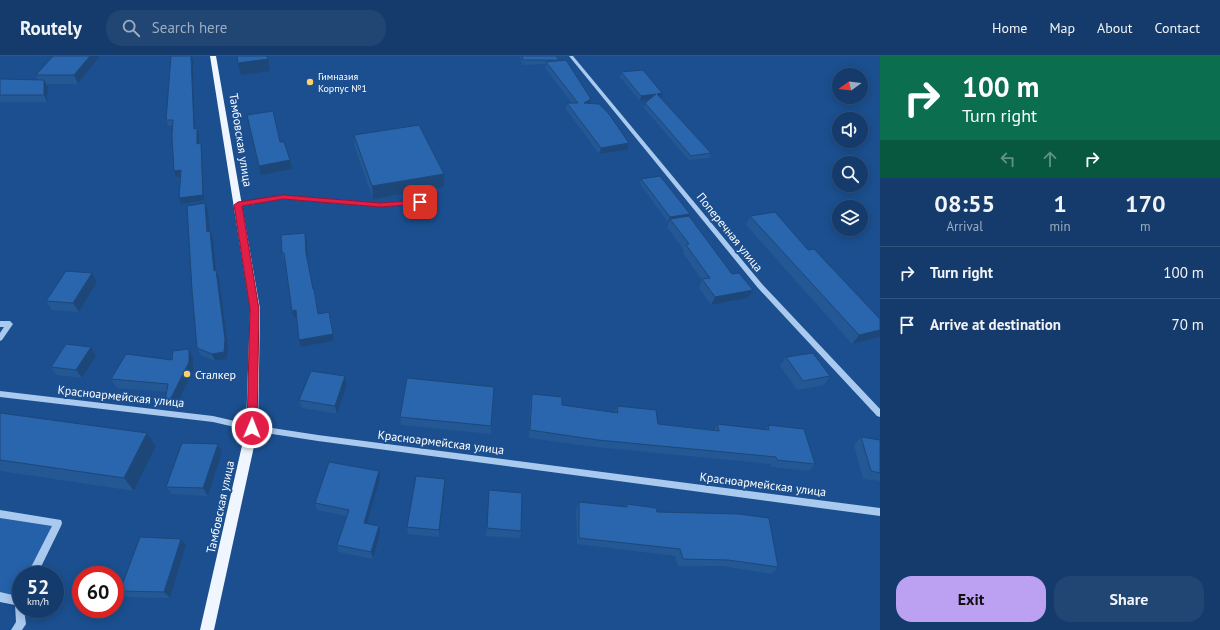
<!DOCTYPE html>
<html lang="en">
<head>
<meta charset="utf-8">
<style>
	:root { --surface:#143b6b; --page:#214673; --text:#f1f3f6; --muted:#9dadc1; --line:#33557e; --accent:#bca0f2 }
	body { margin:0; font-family:"PT Sans",sans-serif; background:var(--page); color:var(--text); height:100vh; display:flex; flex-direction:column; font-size:15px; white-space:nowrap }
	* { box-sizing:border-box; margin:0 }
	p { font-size:13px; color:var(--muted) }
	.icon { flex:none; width:22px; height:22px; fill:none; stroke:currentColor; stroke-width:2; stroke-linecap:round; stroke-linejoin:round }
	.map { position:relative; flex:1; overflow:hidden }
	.side { display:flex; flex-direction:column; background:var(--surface); width:340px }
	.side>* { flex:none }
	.banner { background:#0b6e4f; color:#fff; overflow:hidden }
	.needle { width:26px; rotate:255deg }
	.controls { position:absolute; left:832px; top:12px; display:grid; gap:8px }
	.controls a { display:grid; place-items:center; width:36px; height:36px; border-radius:50%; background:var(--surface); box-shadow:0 2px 10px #0003,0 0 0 1px var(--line); font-size:20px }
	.speed { position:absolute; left:12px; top:510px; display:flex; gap:8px; font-size:20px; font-weight:700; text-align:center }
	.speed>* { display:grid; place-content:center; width:52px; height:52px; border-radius:50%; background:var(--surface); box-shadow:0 2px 10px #0003,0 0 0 1px var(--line); line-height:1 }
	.speed small { font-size:10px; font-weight:400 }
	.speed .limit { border:6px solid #d22; background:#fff; color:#111 }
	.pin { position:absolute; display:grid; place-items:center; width:34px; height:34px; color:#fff; margin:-17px; border-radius:8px; box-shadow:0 2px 6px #0006 }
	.me { position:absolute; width:44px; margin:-22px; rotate:1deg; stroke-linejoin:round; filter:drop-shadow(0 0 3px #0008) }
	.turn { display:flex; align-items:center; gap:14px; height:84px; padding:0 16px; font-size:18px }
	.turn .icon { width:52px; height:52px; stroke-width:2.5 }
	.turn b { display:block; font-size:28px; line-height:34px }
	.lanes { display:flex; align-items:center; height:38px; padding:0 16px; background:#0003; justify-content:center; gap:20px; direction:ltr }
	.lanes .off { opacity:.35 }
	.eta { display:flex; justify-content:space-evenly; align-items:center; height:68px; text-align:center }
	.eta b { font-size:24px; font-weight:600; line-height:28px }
	.action { display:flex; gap:8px; margin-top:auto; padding:8px 16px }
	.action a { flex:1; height:46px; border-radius:16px; background:var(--accent); color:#111; font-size:16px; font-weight:600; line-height:46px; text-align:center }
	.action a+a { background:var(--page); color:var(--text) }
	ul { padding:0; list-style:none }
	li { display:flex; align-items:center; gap:12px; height:52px; padding:0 16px; border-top:1px solid var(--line) }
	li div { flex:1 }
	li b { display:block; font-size:15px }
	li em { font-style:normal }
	header { display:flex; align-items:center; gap:24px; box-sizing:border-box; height:56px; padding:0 20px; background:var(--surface); border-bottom:1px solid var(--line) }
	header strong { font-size:19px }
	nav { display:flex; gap:22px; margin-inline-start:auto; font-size:14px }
	.search { width:280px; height:36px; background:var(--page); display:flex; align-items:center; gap:10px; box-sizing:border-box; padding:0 14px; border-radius:16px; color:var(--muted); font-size:15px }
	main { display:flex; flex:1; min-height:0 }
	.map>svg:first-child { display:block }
	.green { fill:#2461a8 }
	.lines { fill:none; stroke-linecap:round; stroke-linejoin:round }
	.minor { fill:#a9c9ee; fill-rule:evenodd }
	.major { fill:#f0f6ff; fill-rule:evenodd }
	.wall { fill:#245895 }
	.shaded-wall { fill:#1d4779 }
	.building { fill:#2a66ad; stroke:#1d4779 }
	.route { fill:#e11d48; stroke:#92132f }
	.poi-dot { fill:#ffd166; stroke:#1b4f8f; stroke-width:1.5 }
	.labels { text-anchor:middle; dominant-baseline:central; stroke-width:4; stroke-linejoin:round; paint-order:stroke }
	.far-poi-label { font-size:10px; fill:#fff; stroke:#1b4f8f; text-anchor:start }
	.street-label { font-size:12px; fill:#fff; stroke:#1b4f8f }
	.poi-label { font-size:12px; fill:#fff; stroke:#1b4f8f; text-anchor:start }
</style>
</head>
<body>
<header>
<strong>Routely</strong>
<div class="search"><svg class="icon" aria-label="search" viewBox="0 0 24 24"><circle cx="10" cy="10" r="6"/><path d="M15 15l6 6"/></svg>Search here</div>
<nav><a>Home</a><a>Map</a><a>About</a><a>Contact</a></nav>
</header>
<main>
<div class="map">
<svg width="880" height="574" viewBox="0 0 880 574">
	<rect width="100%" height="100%" fill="#1b4f8f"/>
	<path class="green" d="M 0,458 L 58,467 L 32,519 L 21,519 L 21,540 L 19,545 L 0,541 Z"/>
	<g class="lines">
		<g class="minor">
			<path d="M 569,0 L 573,0 L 762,228 L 880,353 L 880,361 L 877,360 L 758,232 Z"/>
			<path d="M 283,139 L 380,147 L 420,144 L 423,146 L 420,148 L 380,151 L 283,143 L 237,151 L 234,149 L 237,147 Z"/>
			<path d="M 0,265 L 10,265 L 13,268 L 2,284 L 0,285 L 0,277 L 4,271 L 0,271 Z"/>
			<path d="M 0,335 L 213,360 L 252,369 L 318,379 L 880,452 L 880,460 L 318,385 L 252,375 L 213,366 L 0,341 Z"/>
			<path d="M 0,454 L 61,464 L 62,467 L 61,470 L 37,519 L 27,519 L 52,470 L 0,462 Z"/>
			<path d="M 0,536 L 21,541 L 21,553 L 24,553 L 26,568 L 22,574 L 11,574 L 16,566 L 15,549 L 0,546 Z"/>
		</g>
		<path class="major" d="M 210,0 L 216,0 L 260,253 L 258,372 L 214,574 L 200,574 L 246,372 L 250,253 Z"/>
	</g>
	<g class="wall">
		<path d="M 100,0 L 78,28 L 46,28 L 48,31 L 47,46 L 1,46 L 0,48 L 0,23 L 38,24 L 36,19 Z"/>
		<path d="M 520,0 L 556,0 L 559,4 L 591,43 L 590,47 L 629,87 L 627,94 L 599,98 L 566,53 L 567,47 L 572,47 L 545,12 L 546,8 L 522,9 Z"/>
		<path d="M 193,3 L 195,73 L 197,72 L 199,78 L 199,88 L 202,93 L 204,144 L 181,148 L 179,142 L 180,120 L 176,121 L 173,69 L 168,70 L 166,64 Z"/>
		<path d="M 621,16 L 661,42 L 711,97 L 709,102 L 689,104 L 644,52 L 645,47 L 650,43 L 640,45 L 620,21 Z"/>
		<path d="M 354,79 L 444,118 L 444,131 L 373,143 L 355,92 Z"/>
		<path d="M 641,123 L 689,160 L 732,218 L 753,234 L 748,242 L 711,249 L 699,232 L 702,224 L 683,197 L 684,194 L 667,171 L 669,166 L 668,166 L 640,128 Z"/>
		<path d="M 205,147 L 208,154 L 209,175 L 210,175 L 213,182 L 216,214 L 219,221 L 228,290 L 227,303 L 215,305 L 201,299 L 197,292 Z"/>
		<path d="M 750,160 L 808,194 L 880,263 L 880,281 L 852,288 L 746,169 Z"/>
		<path d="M 307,184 L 308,204 L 313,233 L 314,233 L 316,240 L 318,257 L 331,263 L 334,285 L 301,291 L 296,261 L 294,262 L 285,204 L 283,204 L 282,197 Z"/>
		<path d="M 92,217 L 97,226 L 79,256 L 52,254 L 46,245 Z"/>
		<path d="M 91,291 L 96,300 L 82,322 L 57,319 L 51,311 Z"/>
		<path d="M 189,293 L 193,302 L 193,315 L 174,354 L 170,353 L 165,345 L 167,336 L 117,332 L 111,323 L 172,304 Z"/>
		<path d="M 786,301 L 830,320 L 824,329 L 797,334 L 780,310 Z"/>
		<path d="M 345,320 L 347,328 L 337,358 L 302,352 L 299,344 Z"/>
		<path d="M 532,338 L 562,349 L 614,357 L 617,350 L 658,368 L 714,374 L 717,368 L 765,374 L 768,369 L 815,408 L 809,415 L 771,411 L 771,408 L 595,391 L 529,382 L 530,346 Z"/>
		<path d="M 0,357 L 147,377 L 156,390 L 134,435 L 0,415 Z"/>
		<path d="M 400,361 L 491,370 L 491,378 L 401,369 Z"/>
		<path d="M 861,381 L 880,384 L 880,425 L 863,423 L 854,389 Z"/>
		<path d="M 218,388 L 222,396 L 208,440 L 172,438 L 166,431 Z"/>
		<path d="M 380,423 L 367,467 L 380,477 L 373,503 L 339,496 L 337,489 L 347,460 L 317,454 L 315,447 Z"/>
		<path d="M 445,423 L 445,430 L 439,481 L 408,478 L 407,471 Z"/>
		<path d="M 489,434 L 521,475 L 520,482 L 486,480 Z"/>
		<path d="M 579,446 L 625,451 L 627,448 L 657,456 L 778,511 L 771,518 L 722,510 L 678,510 L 675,500 L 577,488 L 576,453 Z"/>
		<path d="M 181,483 L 186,489 L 170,542 L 127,541 L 120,535 Z"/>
	</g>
	<g class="shaded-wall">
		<path d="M 90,0 L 100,0 L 78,28 L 74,19 Z"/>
		<path d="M 191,0 L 193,3 L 195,78 L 194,73 Z"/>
		<path d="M 268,3 L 270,15 L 241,19 L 238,7 Z"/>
		<path d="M 44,24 L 48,31 L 47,46 L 44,39 Z"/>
		<path d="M 662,37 L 661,42 L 657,38 Z"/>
		<path d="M 656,38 L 655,43 L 640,45 L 641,40 Z"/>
		<path d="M 591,43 L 589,49 L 584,47 Z"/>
		<path d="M 197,72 L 199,78 L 199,93 L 197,88 Z"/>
		<path d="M 201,87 L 202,93 L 204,144 L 181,148 L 179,142 Z"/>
		<path d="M 629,87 L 627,94 L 599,98 L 601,92 Z"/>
		<path d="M 290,104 L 292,113 L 261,119 L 259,110 Z"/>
		<path d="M 181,114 L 183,120 L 176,121 L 174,115 Z"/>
		<path d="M 444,118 L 444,131 L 373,143 L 372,130 Z"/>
		<path d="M 205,147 L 208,154 L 210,183 L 207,176 Z"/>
		<path d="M 690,158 L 688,162 L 670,163 L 669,166 L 668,166 L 670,161 Z"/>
		<path d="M 210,175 L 213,182 L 217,222 L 214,215 Z"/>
		<path d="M 305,177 L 307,184 L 308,204 L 306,197 Z"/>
		<path d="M 216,214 L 219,221 L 228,290 L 227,303 L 215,305 L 212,298 Z"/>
		<path d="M 92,217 L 97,226 L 79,256 L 73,247 Z"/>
		<path d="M 753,234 L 748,242 L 711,249 L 715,241 Z"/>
		<path d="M 296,254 L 297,261 L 294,262 L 292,255 Z"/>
		<path d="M 329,256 L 334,285 L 301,291 L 299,284 Z"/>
		<path d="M 880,274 L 880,281 L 852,288 L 859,279 Z"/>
		<path d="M 91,291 L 96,300 L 82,322 L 76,314 Z"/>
		<path d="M 189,293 L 193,302 L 193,315 L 174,354 L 169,346 Z"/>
		<path d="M 345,320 L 347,328 L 337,358 L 335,350 Z"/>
		<path d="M 147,377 L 156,390 L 134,435 L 124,422 Z"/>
		<path d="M 218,388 L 222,396 L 208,440 L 203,432 Z"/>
		<path d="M 379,415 L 380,423 L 365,474 L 364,467 Z"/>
		<path d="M 445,423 L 445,430 L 439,481 L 439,474 Z"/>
		<path d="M 379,470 L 380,477 L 373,503 L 371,496 Z"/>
		<path d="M 181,483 L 186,489 L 170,542 L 164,536 Z"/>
	</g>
	<g class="building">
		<path d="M 53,0 L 90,0 L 74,19 L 36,19 Z"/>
		<path d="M 171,0 L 191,0 L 194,73 L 197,72 L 197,88 L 201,87 L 203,139 L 179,142 L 181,114 L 174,115 L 172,80 L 173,64 L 166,64 Z"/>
		<path d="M 237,0 L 267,0 L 268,3 L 238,7 Z"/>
		<path d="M 522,0 L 556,0 L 559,4 L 523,4 Z"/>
		<path d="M 566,4 L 591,43 L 584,47 L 599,48 L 609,58 L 629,87 L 601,92 L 567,47 L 578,47 L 546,6 Z"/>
		<path d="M 643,14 L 662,37 L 657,38 L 711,97 L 691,100 L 645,47 L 656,38 L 641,40 L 621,16 Z"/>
		<path d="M 0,23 L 44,24 L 44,39 L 0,39 Z"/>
		<path d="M 273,55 L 280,86 L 284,86 L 290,104 L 259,110 L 247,59 Z"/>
		<path d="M 419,69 L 444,118 L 372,130 L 354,79 Z"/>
		<path d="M 660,120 L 690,158 L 670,161 L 641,123 Z"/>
		<path d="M 205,147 L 207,176 L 210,175 L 214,215 L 216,214 L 225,283 L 224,296 L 212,298 L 197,292 L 192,234 L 187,150 Z"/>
		<path d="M 775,156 L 808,194 L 814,193 L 880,263 L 880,274 L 859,279 L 750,160 Z"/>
		<path d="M 689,160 L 732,218 L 739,217 L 753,234 L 715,241 L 702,223 L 710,222 L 686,189 L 689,188 L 670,163 Z"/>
		<path d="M 305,177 L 306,197 L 313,233 L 314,233 L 318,258 L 329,256 L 333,278 L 299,284 L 296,254 L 292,255 L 284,197 L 282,197 L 281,179 Z"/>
		<path d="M 66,215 L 92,217 L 73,247 L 46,245 Z"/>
		<path d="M 66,288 L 91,291 L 76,314 L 51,311 Z"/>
		<path d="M 189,293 L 189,306 L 169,346 L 165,345 L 168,328 L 111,323 L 126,298 L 172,304 L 173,295 Z"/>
		<path d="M 813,297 L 830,320 L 803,325 L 786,301 Z"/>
		<path d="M 311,315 L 345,320 L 335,350 L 299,344 Z"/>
		<path d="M 407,322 L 494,331 L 491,370 L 400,361 Z"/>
		<path d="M 532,338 L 562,341 L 562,349 L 618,357 L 617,350 L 656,354 L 658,368 L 719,375 L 717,368 L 769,374 L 768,369 L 804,373 L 815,408 L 777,404 L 776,401 L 598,384 L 530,374 Z"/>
		<path d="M 0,357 L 147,377 L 124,422 L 0,404 Z"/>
		<path d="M 861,381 L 880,384 L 880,417 L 871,415 Z"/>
		<path d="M 182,387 L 218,388 L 203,432 L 166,431 Z"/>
		<path d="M 329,406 L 379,415 L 364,467 L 379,470 L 371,496 L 337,489 L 349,454 L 315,447 Z"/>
		<path d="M 416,420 L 445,423 L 439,474 L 407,471 Z"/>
		<path d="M 489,434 L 522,437 L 521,475 L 487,472 Z"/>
		<path d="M 579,446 L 627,451 L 627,448 L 656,452 L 657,456 L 739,458 L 769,462 L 778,511 L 728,504 L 683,503 L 680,493 L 579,482 Z"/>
		<path d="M 140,481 L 181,483 L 164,536 L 120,535 Z"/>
	</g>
	<path class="route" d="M 283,139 L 380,147 L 420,144 L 424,146 L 420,148 L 380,151 L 283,143 L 242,150 L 259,253 L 257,372 L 255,375 L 252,377 L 248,375 L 247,372 L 250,253 L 234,149 L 238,146 Z"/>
	<g class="poi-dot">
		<circle cx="310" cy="26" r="4"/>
		<circle cx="187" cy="318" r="4"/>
	</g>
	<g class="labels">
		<g class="far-poi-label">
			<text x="318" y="20">Гимназия<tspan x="318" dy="12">Корпус №1</tspan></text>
		</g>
		<g class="street-label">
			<text transform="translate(241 84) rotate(81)">Тамбовская улица</text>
			<text transform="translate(730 176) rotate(51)">Поперечная улица</text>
			<text transform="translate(121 340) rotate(6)">Красноармейская улица</text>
			<text transform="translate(441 386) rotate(7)">Красноармейская улица</text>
			<text transform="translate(763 428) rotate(7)">Красноармейская улица</text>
			<text transform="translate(220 451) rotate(-78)">Тамбовская улица</text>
		</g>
		<g class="poi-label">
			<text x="195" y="318">Сталкер</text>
		</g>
	</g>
</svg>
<div class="controls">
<a><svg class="needle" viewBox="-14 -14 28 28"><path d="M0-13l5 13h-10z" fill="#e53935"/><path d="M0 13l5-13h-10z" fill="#9dadc1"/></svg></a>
<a><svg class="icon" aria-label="sound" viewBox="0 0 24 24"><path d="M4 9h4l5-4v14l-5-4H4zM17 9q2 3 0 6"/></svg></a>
<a><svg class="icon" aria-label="search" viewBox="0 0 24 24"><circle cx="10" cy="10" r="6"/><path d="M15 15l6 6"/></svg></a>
<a><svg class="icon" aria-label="layers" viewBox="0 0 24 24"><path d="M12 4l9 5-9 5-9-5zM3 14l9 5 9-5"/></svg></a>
</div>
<div class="speed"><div>52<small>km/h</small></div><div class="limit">60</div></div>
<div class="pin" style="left:420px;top:146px;background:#d93025"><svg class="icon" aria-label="arrive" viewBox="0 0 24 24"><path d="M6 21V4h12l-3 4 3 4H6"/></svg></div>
<svg class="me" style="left:252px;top:372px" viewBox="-20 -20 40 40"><circle r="17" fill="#e11d48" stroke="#fff" stroke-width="3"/><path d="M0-11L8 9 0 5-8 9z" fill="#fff"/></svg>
</div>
<section class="side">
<div class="banner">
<div class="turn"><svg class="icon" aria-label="right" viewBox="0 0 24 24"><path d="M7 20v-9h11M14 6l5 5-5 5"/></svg><div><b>100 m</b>Turn right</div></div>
<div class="lanes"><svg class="icon off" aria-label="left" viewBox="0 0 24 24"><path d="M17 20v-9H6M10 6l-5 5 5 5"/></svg><svg class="icon off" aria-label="ahead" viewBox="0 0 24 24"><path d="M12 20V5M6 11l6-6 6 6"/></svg><svg class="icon" aria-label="right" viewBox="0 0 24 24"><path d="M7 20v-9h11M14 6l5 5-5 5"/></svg></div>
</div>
<div class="eta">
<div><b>08:55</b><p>Arrival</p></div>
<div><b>1</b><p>min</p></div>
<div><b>170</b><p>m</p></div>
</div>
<ul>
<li><svg class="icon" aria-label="right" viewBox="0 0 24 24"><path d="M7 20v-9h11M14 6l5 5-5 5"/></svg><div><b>Turn right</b></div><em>100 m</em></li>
<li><svg class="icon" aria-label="arrive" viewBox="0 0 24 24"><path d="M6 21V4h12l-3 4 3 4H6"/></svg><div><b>Arrive at destination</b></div><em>70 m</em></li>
</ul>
<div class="action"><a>Exit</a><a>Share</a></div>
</section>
</main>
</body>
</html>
